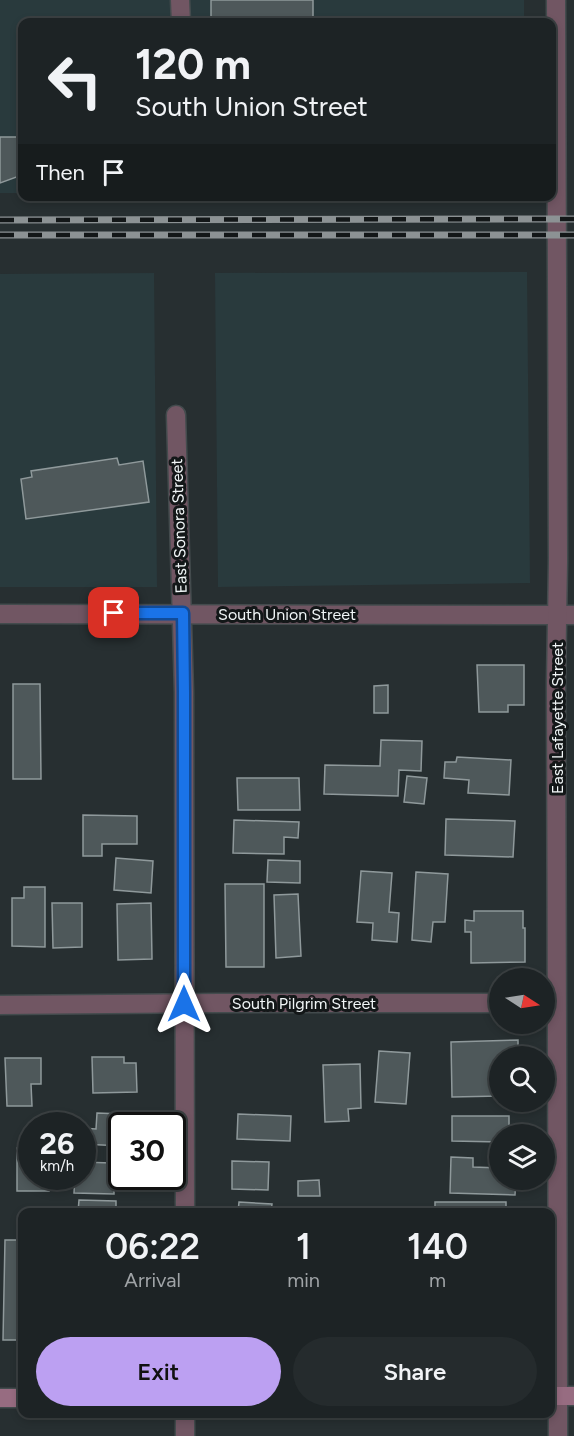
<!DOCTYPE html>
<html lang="en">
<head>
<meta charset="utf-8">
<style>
	:root { --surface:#1d2325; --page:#252b2d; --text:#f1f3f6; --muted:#a0a4a7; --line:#3b4042; --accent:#bca0f2 }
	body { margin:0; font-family:Figtree,sans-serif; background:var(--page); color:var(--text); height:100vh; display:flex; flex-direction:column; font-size:22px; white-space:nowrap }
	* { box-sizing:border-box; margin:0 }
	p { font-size:20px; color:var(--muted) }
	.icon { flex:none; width:33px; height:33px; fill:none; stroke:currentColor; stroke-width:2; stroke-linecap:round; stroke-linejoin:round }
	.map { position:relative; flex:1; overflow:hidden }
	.details { position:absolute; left:18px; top:1208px; width:537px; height:210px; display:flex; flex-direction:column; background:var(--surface); border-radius:12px; box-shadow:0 3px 9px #0003,0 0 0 2px var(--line) }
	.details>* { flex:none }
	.banner { position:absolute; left:18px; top:18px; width:538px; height:183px; border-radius:12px; box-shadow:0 3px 9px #0003,0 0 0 2px var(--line); background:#1d2325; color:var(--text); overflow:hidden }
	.needle { width:39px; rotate:102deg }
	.tools { position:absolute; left:489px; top:968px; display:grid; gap:12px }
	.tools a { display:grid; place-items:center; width:66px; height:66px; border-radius:50%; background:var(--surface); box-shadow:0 3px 9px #0003,0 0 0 2px var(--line); font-size:30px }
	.speed { position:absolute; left:18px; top:1112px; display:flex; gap:12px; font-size:30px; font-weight:700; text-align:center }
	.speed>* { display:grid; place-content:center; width:78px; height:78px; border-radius:50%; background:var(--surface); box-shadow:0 3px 9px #0003,0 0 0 2px var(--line); line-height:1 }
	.speed small { font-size:15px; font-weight:400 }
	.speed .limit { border:3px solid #111; border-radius:9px; background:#fff; color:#111 }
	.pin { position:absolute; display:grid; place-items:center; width:51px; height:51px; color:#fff; margin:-26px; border-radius:12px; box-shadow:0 3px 9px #0006 }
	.me { position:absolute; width:66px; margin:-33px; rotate:0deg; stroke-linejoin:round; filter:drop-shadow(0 0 4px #0008) }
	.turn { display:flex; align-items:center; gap:21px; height:126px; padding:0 18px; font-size:27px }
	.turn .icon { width:78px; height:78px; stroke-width:2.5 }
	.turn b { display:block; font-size:42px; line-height:51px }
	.then { display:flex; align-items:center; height:57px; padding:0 18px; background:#0003; gap:12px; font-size:22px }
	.eta { display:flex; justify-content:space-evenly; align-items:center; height:102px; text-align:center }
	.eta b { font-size:36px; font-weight:600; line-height:42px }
	.cta { display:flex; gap:12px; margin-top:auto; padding:12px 18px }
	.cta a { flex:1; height:69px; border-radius:36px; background:var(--accent); color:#111; font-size:24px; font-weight:600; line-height:69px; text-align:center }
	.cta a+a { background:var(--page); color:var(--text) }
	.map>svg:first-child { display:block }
	.built { fill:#293a3d }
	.building { fill:#4e585a; stroke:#8f999b; stroke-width:1.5 }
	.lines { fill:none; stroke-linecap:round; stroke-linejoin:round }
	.minor-casing { stroke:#434b4d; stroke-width:21 }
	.tertiary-casing { stroke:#434b4d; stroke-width:21 }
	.secondary-casing { stroke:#434b4d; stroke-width:21 }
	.minor { stroke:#715663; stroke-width:18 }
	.tertiary { stroke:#715663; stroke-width:18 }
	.secondary { stroke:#976c81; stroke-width:18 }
	.rail-casing { stroke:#8c9294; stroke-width:7 }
	.rail { stroke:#131718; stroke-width:4.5; stroke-dasharray:14; stroke-linecap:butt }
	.route-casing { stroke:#114b97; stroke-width:15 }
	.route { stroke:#1a73e8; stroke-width:10 }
	.labels { text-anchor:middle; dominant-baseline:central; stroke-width:6; stroke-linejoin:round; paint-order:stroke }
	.street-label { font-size:16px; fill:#f1f6f7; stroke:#131718 }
</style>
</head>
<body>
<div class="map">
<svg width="574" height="1436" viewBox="0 0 574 1436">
	<rect width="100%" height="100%" fill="#272f31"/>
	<g class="built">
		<path d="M 0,0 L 524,0 L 524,22 L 22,22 L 22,193 L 0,193 Z"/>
		<path d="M 527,272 L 530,583 L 218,587 L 215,273 Z"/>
		<path d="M 154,273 L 157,587 L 0,587 L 0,274 Z"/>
	</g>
	<g class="building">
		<rect x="211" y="0" width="102" height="22"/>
		<path d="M 0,137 L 22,137 L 22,175 L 0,183 Z"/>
		<path d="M 117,458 L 119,465 L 143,461 L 149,502 L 26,519 L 21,479 L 32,477 L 31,471 Z"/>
		<path d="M 477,665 L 524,665 L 524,705 L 508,705 L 508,712 L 479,712 Z"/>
		<path d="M 13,684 L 40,684 L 41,779 L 13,779 Z"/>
		<path d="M 388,685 L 388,713 L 374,713 L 374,686 Z"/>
		<path d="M 381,740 L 422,741 L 421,771 L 399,770 L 398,796 L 324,794 L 325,765 L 380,766 Z"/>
		<path d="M 457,757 L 511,760 L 509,795 L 468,793 L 469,780 L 444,778 L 445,762 L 456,762 Z"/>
		<path d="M 407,776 L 427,778 L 424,804 L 404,802 Z"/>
		<path d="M 237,778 L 299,778 L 300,810 L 238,810 Z"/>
		<path d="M 83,815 L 137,816 L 137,844 L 102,844 L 102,856 L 83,856 Z"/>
		<path d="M 446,819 L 515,821 L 513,857 L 445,855 Z"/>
		<path d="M 234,820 L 299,822 L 298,838 L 284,837 L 284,854 L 233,853 Z"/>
		<path d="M 116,858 L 153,861 L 151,893 L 114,890 Z"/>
		<path d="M 268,860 L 300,861 L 300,883 L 267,882 Z"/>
		<path d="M 361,871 L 392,873 L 389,912 L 399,913 L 397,942 L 372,940 L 373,923 L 357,922 Z"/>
		<path d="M 416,872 L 448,874 L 445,922 L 433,922 L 431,942 L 412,940 Z"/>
		<path d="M 225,884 L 264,884 L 264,967 L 226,967 Z"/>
		<path d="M 24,887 L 45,887 L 45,947 L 12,946 L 12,898 L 24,898 Z"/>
		<path d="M 298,894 L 301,956 L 276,958 L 274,895 Z"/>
		<path d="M 52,903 L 82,903 L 82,947 L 53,948 Z"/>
		<path d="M 151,903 L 152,959 L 118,960 L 117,904 Z"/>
		<path d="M 474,911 L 523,911 L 523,928 L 525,928 L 525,962 L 471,963 L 471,932 L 465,932 L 465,920 L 474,921 Z"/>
		<path d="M 518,1040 L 518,1056 L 500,1056 L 500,1096 L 452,1097 L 451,1042 Z"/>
		<path d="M 379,1051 L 410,1053 L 406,1104 L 375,1102 Z"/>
		<path d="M 92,1057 L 124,1057 L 124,1063 L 136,1063 L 137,1092 L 93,1093 Z"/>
		<path d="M 5,1058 L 41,1058 L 41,1084 L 31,1084 L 32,1106 L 7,1106 Z"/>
		<path d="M 360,1064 L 361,1108 L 348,1109 L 349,1121 L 325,1122 L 323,1065 Z"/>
		<path d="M 97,1113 L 147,1115 L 147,1125 L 122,1125 L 122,1146 L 82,1144 L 82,1128 L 96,1129 Z"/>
		<path d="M 238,1114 L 291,1116 L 290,1141 L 237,1139 Z"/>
		<path d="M 452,1116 L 509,1116 L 509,1134 L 500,1134 L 500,1142 L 452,1141 Z"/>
		<path d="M 32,1128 L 32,1176 L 49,1176 L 49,1191 L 17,1191 L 17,1148 L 26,1148 L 26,1129 Z"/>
		<path d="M 112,1150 L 122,1151 L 122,1174 L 114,1174 L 114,1194 L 74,1193 L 75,1176 L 82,1176 L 82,1162 L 111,1163 Z"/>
		<path d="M 451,1157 L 473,1158 L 473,1167 L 500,1168 L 500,1179 L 516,1179 L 515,1195 L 450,1193 Z"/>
		<path d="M 232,1161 L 269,1162 L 268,1190 L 232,1189 Z"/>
		<path d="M 319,1180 L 320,1196 L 298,1196 L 298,1181 Z"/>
		<path d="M 79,1200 L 116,1201 L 116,1212 L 78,1212 Z"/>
		<path d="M 239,1202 L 272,1204 L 271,1212 L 238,1212 Z"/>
		<rect x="435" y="1202" width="71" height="10"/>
		<path d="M 5,1240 L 22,1240 L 22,1340 L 3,1340 Z"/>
	</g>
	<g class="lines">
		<g class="minor-casing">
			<g id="minor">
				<path d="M 180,0 L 181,22"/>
				<path d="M 176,415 L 184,692 L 185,1212"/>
				<path d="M 0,614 L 574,615"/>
				<path d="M 0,1005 L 219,1003 L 500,1003"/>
				<path d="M 185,1413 L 185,1436"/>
				<path d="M 558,1436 L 558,1396"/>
			</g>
		</g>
		<g class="tertiary-casing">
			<path id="tertiary" d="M 556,0 L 558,561 L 556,683 L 558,1396"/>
		</g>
		<g class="secondary-casing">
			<g id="secondary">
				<path d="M 550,1396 L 574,1396"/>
				<path d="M 0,1398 L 22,1398"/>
			</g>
		</g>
		<use href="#minor" class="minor"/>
		<use href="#tertiary" class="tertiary"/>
		<use href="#secondary" class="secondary"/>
		<g class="rail-casing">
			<g id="rail">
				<path d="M 0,220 L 574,219"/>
				<path d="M 0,235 L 574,235"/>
			</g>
		</g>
		<use href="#rail" class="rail"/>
	</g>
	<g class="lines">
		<g class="route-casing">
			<path id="route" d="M 114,613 L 183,613 L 184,692 L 184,1004"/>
		</g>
		<use href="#route" class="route"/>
	</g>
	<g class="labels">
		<g class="street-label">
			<text transform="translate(179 526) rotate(-92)">East Sonora Street</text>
			<text x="287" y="614">South Union Street</text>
			<text transform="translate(557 718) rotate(-90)">East Lafayette Street</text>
			<text x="304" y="1003">South Pilgrim Street</text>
		</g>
	</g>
</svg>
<div class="tools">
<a><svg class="needle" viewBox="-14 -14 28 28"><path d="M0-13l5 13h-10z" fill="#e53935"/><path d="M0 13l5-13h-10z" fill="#a0a4a7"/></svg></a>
<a><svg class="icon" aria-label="search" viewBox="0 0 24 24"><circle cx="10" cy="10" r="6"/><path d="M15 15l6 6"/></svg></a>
<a><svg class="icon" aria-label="layers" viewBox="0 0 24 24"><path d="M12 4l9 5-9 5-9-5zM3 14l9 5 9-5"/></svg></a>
</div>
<div class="speed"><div>26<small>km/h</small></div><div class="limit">30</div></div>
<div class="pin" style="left:114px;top:613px;background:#d93025"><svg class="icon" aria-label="arrive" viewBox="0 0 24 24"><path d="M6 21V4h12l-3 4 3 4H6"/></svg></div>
<svg class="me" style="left:184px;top:1004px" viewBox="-20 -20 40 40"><path d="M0-17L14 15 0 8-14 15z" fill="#1a73e8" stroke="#fff" stroke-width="4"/></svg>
<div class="banner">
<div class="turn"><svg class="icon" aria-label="left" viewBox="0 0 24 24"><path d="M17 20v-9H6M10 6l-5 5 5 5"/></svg><div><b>120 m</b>South Union Street</div></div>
<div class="then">Then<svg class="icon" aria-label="arrive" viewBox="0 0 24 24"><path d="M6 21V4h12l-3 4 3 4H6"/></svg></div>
</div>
<section class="details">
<div class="eta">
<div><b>06:22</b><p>Arrival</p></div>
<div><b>1</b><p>min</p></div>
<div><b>140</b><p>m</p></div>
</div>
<div class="cta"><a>Exit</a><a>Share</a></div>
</section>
</div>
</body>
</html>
